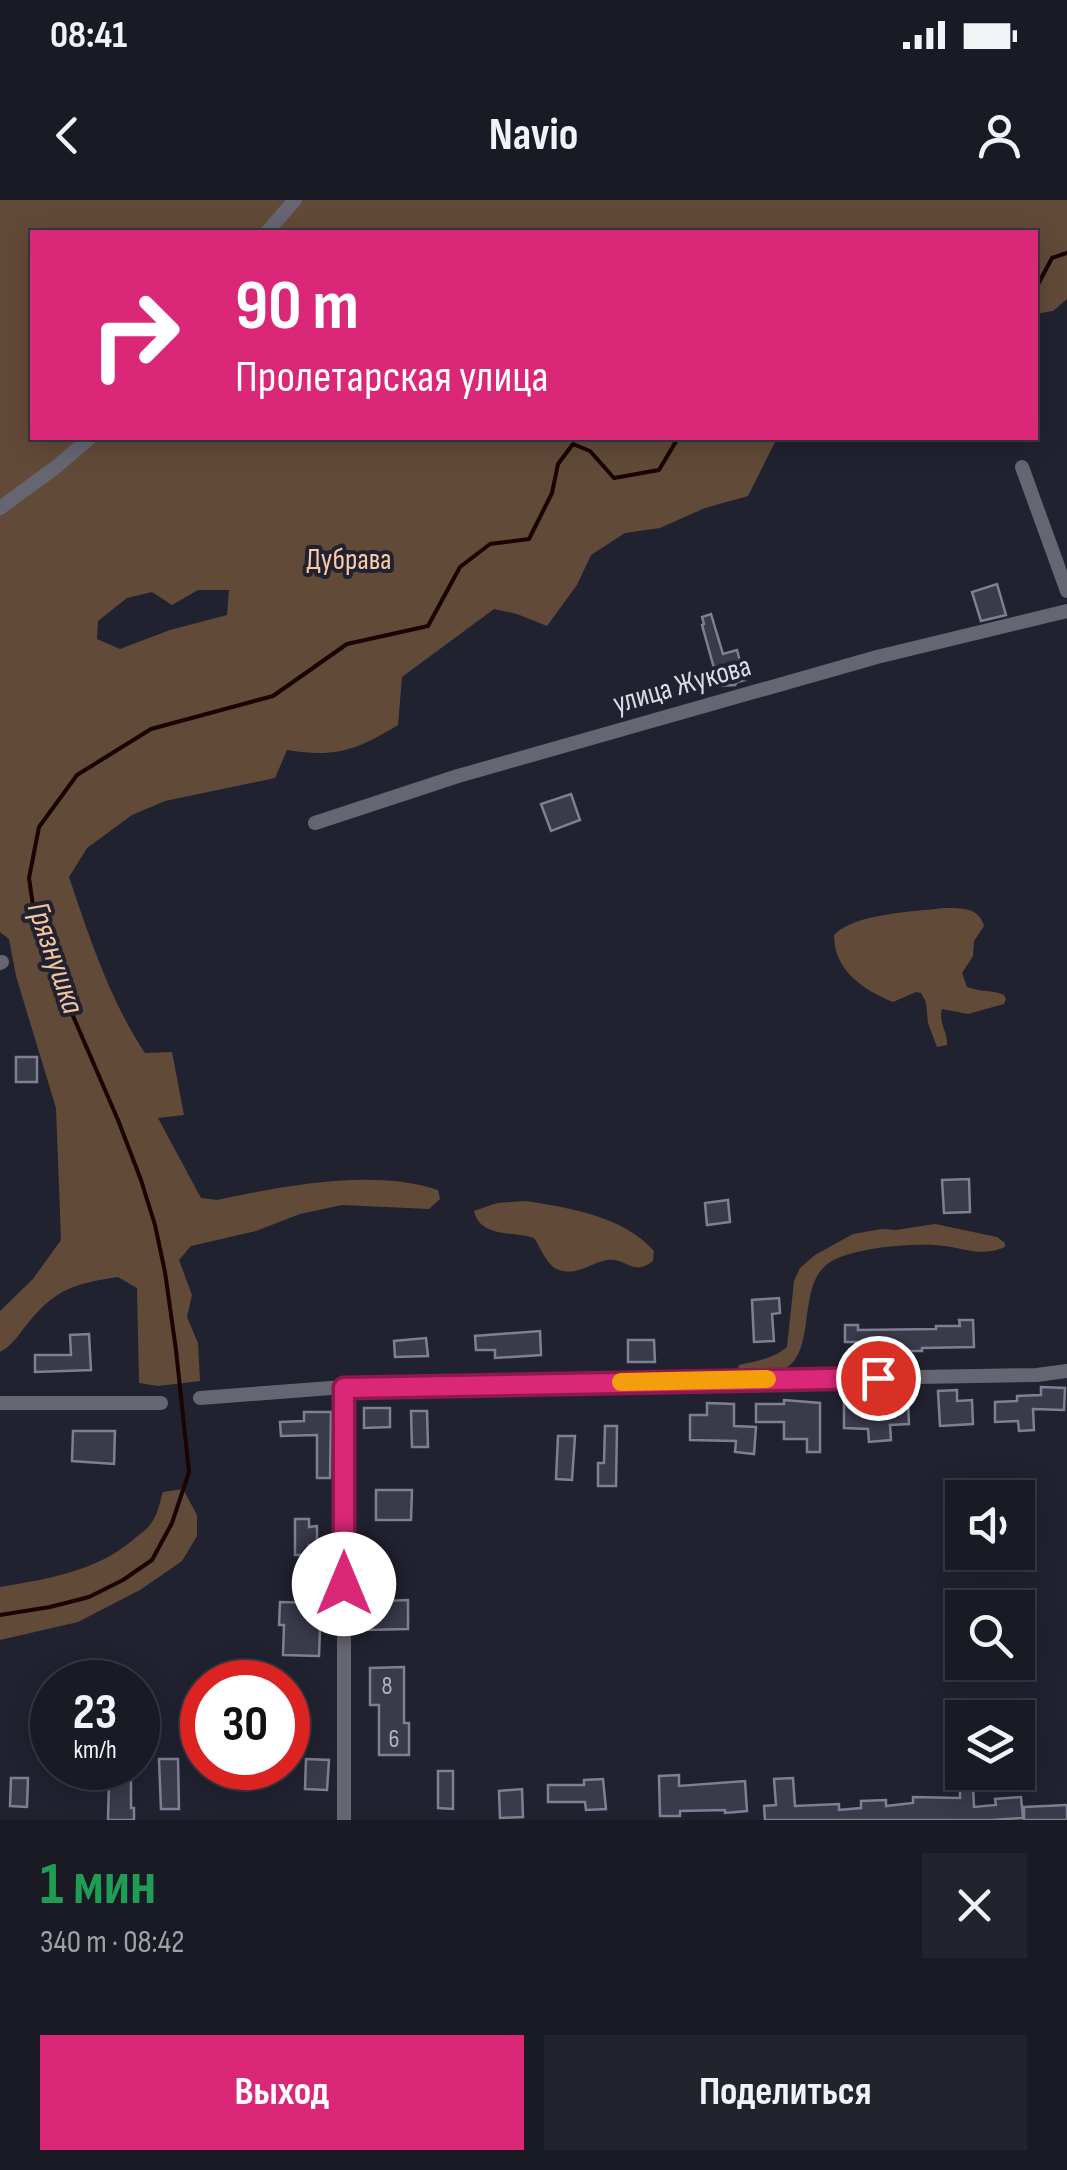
<!DOCTYPE html>
<html lang="ru">
<head>
<meta charset="utf-8">
<style>
	:root { --surface:#191a24; --page:#22232c; --text:#f1f3f6; --muted:#9fa1a6; --line:#373841; --accent:#db2777 }
	body { margin:0; font-family:"Sofia Sans Condensed",sans-serif; background:var(--page); color:var(--text); height:100vh; display:flex; flex-direction:column; font-size:38px; white-space:nowrap }
	* { box-sizing:border-box; margin:0 }
	p { font-size:32px; color:var(--muted) }
	.icon { flex:none; width:55px; height:55px; fill:none; stroke:currentColor; stroke-width:2; stroke-linecap:round; stroke-linejoin:round }
	.map { position:relative; height:1620px; overflow:hidden }
	.drawer { display:flex; flex-direction:column; background:var(--surface); flex:1 }
	.drawer>* { flex:none }
	.top-card { position:absolute; left:30px; top:30px; width:1008px; height:210px; border-radius:0px; box-shadow:0 5px 25px #0003,0 0 0 2px var(--line); background:#db2777; color:#fff; overflow:hidden }
	.buttons { position:absolute; left:945px; top:1280px; display:grid; gap:20px }
	.buttons a { display:grid; place-items:center; width:90px; height:90px; border-radius:0px; background:var(--surface); box-shadow:0 5px 25px #0003,0 0 0 2px var(--line); font-size:50px }
	.speed { position:absolute; left:30px; top:1460px; display:flex; gap:20px; font-size:50px; font-weight:700; text-align:center }
	.speed>* { display:grid; place-content:center; width:130px; height:130px; border-radius:50%; background:var(--surface); box-shadow:0 5px 25px #0003,0 0 0 2px var(--line); line-height:1 }
	.speed small { font-size:25px; font-weight:400 }
	.speed .limit { border:15px solid #d22; background:#fff; color:#111 }
	.pin { position:absolute; display:grid; place-items:center; width:85px; height:85px; color:#fff; margin:-42px; border:5px solid #fff; border-radius:50%; box-shadow:0 2px 10px #0007 }
	.me { position:absolute; width:110px; margin:-55px; rotate:0deg; stroke-linejoin:round; filter:drop-shadow(0 0 8px #0008) }
	.turn { display:flex; align-items:center; gap:35px; height:210px; padding:0 40px; font-size:45px }
	.turn .icon { width:130px; height:130px; stroke-width:2.5 }
	.turn b { display:block; font-size:70px; line-height:85px }
	.round { display:grid; place-items:center; flex:none; width:105px; height:105px; border-radius:0px; background:var(--page) }
	.head { display:flex; align-items:center; justify-content:space-between; height:170px; padding:0 40px }
	h1 { font-size:60px; font-weight:700; line-height:75px; color:#1e9e55 }
	.button { display:flex; gap:20px; margin-top:auto; padding:20px 40px }
	.button a { flex:1; height:115px; border-radius:0px; background:var(--accent); color:#fff; font-size:40px; font-weight:700; line-height:115px; text-align:center }
	.button a+a { background:var(--page); color:var(--text) }
	.status { display:flex; justify-content:space-between; align-items:center; height:70px; padding:0 50px; background:var(--surface); direction:ltr }
	.status svg { height:28px; fill:currentColor }
	header { display:flex; justify-content:space-between; align-items:center; height:130px; padding:0 40px; background:var(--surface); font-size:45px; font-weight:700 }
	.map>svg:first-child { display:block }
	.forest { fill:#624a38; fill-rule:evenodd }
	.lines { fill:none; stroke-linecap:round; stroke-linejoin:round }
	.stream { stroke:#180500; stroke-width:4 }
	.building { fill:#393a4a; stroke:#7e8092; stroke-width:2.5 }
	.minor { stroke:#656672; stroke-width:14 }
	.route-casing { stroke:#8e194d; stroke-width:25 }
	.route { stroke:#db2777; stroke-width:18 }
	.slow { stroke:#f59e0b; stroke-width:18 }
	.labels { text-anchor:middle; dominant-baseline:central; stroke-width:8; stroke-linejoin:round; paint-order:stroke }
	.number-label { font-size:25px; fill:#b2b3be }
	.park-label { font-size:30px; fill:#fac9a5; stroke:#212230 }
	.street-label { font-size:30px; fill:#dadbe5; stroke:#212230 }
	.water-label { font-size:32px; font-style:italic; fill:#f4c39f; stroke:#212230 }
</style>
</head>
<body>
<div class="status"><b>08:41</b><svg viewBox="0 0 49 12"><path d="M0 12V9h3v3zM5 12V6h3v6zM10 12V3h3v9zM15 12V0h3v12zM26 1h20v11H26zM47 4h2v5h-2z"/></svg></div>
<header><svg class="icon" aria-label="back" viewBox="0 0 24 24"><path d="M15 5l-7 7 7 7"/></svg>Navio<svg class="icon" aria-label="person" viewBox="0 0 24 24"><circle cx="12" cy="8" r="4"/><path d="M4 21q1-7 8-7t8 7"/></svg></header>
<div class="map">
<svg width="1067" height="1620" viewBox="0 0 1067 1620">
	<rect width="100%" height="100%" fill="#212230"/>
	<g class="forest">
		<path d="M 0,0 L 1067,0 L 1067,99 L 1053,111 L 1035,114 L 1035,32 L 32,32 L 32,238 L 777,238 L 748,296 L 705,308 L 660,328 L 625,333 L 591,355 L 577,385 L 547,426 L 517,414 L 494,409 L 402,477 L 398,525 C 357,550 336,558 287,550 L 275,578 L 165,601 L 132,615 L 87,648 L 69,677 C 88,734 111,803 145,853 L 172,852 L 184,915 L 158,918 L 201,998 L 217,1000 C 283,986 373,968 438,990 L 440,999 L 429,1009 L 342,1005 L 300,1014 L 256,1031 L 191,1046 L 179,1060 L 192,1095 L 187,1117 L 198,1143 L 200,1181 L 158,1186 L 139,1183 L 137,1088 L 118,1077 C 74,1084 57,1088 28,1123 C 19,1134 12,1146 0,1152 L 0,1111 L 33,1079 L 61,1040 L 56,908 L 16,776 L 9,739 L 0,732 ZM 198,390 L 229,390 L 227,415 L 170,430 L 120,449 L 97,439 L 98,421 L 127,398 L 152,392 L 172,405 Z"/>
		<path d="M 944,708 C 961,708 979,707 984,726 L 974,741 L 973,756 L 962,773 L 967,787 C 980,792 993,790 1004,795 L 1006,799 L 1004,804 L 968,814 L 942,809 C 938,823 948,832 947,845 L 937,847 L 928,823 L 926,802 L 921,793 L 916,792 L 893,802 C 863,790 834,770 834,735 C 855,713 914,712 944,708 Z"/>
		<path d="M 526,1001 C 570,1008 623,1016 654,1051 L 653,1061 C 632,1077 627,1057 607,1060 C 590,1063 578,1076 559,1070 C 547,1066 541,1048 534,1038 C 513,1031 480,1038 474,1011 L 497,1003 Z"/>
		<path d="M 935,1024 L 997,1037 L 1005,1043 L 1005,1047 C 980,1057 969,1049 944,1046 C 918,1042 843,1047 824,1067 C 796,1094 819,1164 775,1172 C 761,1174 751,1175 737,1170 L 739,1165 C 756,1161 773,1159 787,1147 L 794,1081 L 800,1068 L 815,1055 L 853,1034 L 882,1029 L 896,1030 Z"/>
		<path d="M 183,1289 L 197,1315 L 197,1336 L 182,1361 L 140,1390 L 78,1422 L 0,1440 L 0,1387 C 48,1379 97,1371 134,1339 C 140,1334 148,1329 152,1322 C 158,1314 160,1301 163,1292 Z"/>
	</g>
	<g class="lines">
		<g class="stream">
			<path d="M 1035,90 L 1052,58 L 1067,53"/>
			<path d="M 0,1415 L 50,1407 L 89,1397 L 123,1380 L 152,1360 L 172,1323 L 189,1272 L 176,1150 L 165,1072 L 155,1025 L 141,980 L 118,920 L 70,809 L 34,712 L 29,678 L 39,627 L 77,575 L 151,529 L 273,496 L 347,444 L 428,426 L 460,367 L 490,344 L 529,339 L 552,293 L 558,264 L 573,244 L 590,251 L 614,278 L 659,270 L 678,238"/>
		</g>
	</g>
	<g class="building">
		<path d="M 997,384 L 1006,415 L 981,421 L 972,392 Z"/>
		<path d="M 711,414 L 723,454 L 737,450 L 745,480 L 737,482 L 735,485 L 719,486 L 702,425 L 704,424 L 702,417 Z"/>
		<path d="M 571,594 L 580,620 L 551,631 L 541,604 Z"/>
		<rect x="16" y="857" width="21" height="25"/>
		<path d="M 969,979 L 970,1012 L 944,1013 L 942,980 Z"/>
		<path d="M 728,1000 L 730,1022 L 707,1025 L 705,1003 Z"/>
		<path d="M 779,1098 L 780,1113 L 772,1114 L 774,1141 L 754,1142 L 752,1100 Z"/>
		<path d="M 959,1120 L 973,1120 L 974,1147 L 922,1148 L 922,1151 L 878,1151 L 877,1142 L 845,1142 L 845,1125 L 858,1125 L 858,1130 L 936,1129 L 936,1126 L 960,1126 Z"/>
		<path d="M 540,1131 L 541,1155 L 495,1158 L 495,1150 L 476,1150 L 475,1136 Z"/>
		<path d="M 89,1134 L 91,1170 L 35,1172 L 35,1155 L 71,1155 L 70,1135 Z"/>
		<path d="M 426,1138 L 428,1156 L 395,1157 L 394,1141 Z"/>
		<path d="M 628,1140 L 654,1140 L 655,1162 L 628,1162 Z"/>
		<path d="M 1041,1187 L 1065,1188 L 1064,1210 L 1033,1209 L 1034,1230 L 1019,1231 L 1018,1221 L 995,1222 L 995,1202 L 1017,1201 L 1017,1196 L 1041,1195 Z"/>
		<path d="M 957,1190 L 957,1201 L 972,1200 L 973,1224 L 940,1226 L 938,1191 Z"/>
		<path d="M 784,1200 L 820,1203 L 820,1252 L 807,1252 L 807,1239 L 784,1239 L 784,1222 L 756,1222 L 756,1204 L 784,1204 Z"/>
		<path d="M 844,1200 L 855,1200 L 855,1205 L 908,1202 L 909,1224 L 890,1225 L 891,1240 L 869,1242 L 868,1229 L 844,1228 Z"/>
		<path d="M 707,1203 L 734,1204 L 734,1226 L 756,1227 L 754,1254 L 735,1252 L 736,1241 L 690,1240 L 690,1215 L 707,1215 Z"/>
		<path d="M 364,1208 L 390,1208 L 390,1227 L 364,1228 Z"/>
		<path d="M 411,1211 L 427,1211 L 428,1247 L 412,1247 Z"/>
		<path d="M 304,1212 L 331,1212 L 330,1278 L 317,1278 L 317,1235 L 281,1236 L 280,1222 L 304,1221 Z"/>
		<path d="M 605,1226 L 617,1226 L 616,1286 L 598,1286 L 598,1263 L 604,1263 Z"/>
		<path d="M 73,1231 L 115,1231 L 114,1264 L 72,1261 Z"/>
		<path d="M 558,1236 L 575,1236 L 572,1280 L 556,1279 Z"/>
		<path d="M 376,1290 L 412,1290 L 411,1320 L 376,1320 Z"/>
		<path d="M 295,1319 L 309,1319 L 309,1327 L 317,1326 L 317,1345 L 309,1345 L 309,1355 L 295,1355 Z"/>
		<path d="M 408,1400 L 408,1429 L 364,1430 L 363,1402 Z"/>
		<path d="M 280,1402 L 321,1403 L 319,1456 L 283,1455 L 284,1425 L 279,1425 Z"/>
		<path d="M 404,1467 L 404,1523 L 409,1523 L 409,1555 L 379,1555 L 379,1505 L 370,1505 L 370,1468 Z"/>
		<path d="M 159,1559 L 178,1559 L 179,1609 L 161,1609 Z"/>
		<path d="M 306,1559 L 329,1560 L 327,1590 L 305,1589 Z"/>
		<path d="M 438,1571 L 453,1571 L 453,1609 L 438,1608 Z"/>
		<path d="M 679,1575 L 679,1586 L 745,1581 L 747,1611 L 725,1613 L 725,1610 L 680,1611 L 680,1616 L 660,1616 L 659,1576 Z"/>
		<path d="M 11,1578 L 28,1578 L 27,1607 L 10,1606 Z"/>
		<path d="M 793,1578 L 795,1606 L 839,1604 L 839,1610 L 861,1608 L 861,1601 L 886,1600 L 886,1606 L 913,1603 L 913,1597 L 960,1598 L 960,1583 L 973,1583 L 974,1607 L 996,1605 L 995,1599 L 1021,1597 L 1023,1618 L 991,1620 L 765,1620 L 764,1606 L 776,1605 L 774,1579 Z"/>
		<path d="M 603,1579 L 606,1609 L 586,1610 L 585,1602 L 548,1602 L 548,1585 L 584,1585 L 584,1580 Z"/>
		<path d="M 109,1581 L 131,1581 L 131,1608 L 134,1608 L 134,1620 L 108,1620 Z"/>
		<path d="M 522,1589 L 523,1617 L 500,1618 L 499,1591 Z"/>
		<path d="M 1067,1605 L 1067,1620 L 1024,1620 L 1024,1607 Z"/>
	</g>
	<g class="lines">
		<g class="minor">
			<path d="M 267,32 L 295,0"/>
			<path d="M 1022,267 L 1067,391"/>
			<path d="M 0,308 L 56,267 L 90,238"/>
			<path d="M 315,623 L 458,576 L 877,457 L 1067,411"/>
			<path d="M 0,763 L 2,762"/>
			<path d="M 200,1198 L 344,1187 L 1037,1175 L 1067,1171"/>
			<path d="M 0,1203 L 161,1203"/>
			<path d="M 344,1620 L 344,1187"/>
		</g>
	</g>
	<g class="lines">
		<g class="route-casing">
			<path id="route" d="M 344,1384 L 344,1188 L 878,1178"/>
		</g>
		<use href="#route" class="route"/>
		<path class="slow" d="M 621,1182 L 767,1179"/>
	</g>
	<g class="labels">
		<g class="number-label">
			<text x="387" y="1486">8</text>
			<text x="394" y="1539">6</text>
		</g>
		<g class="park-label">
			<text x="349" y="360">Дубрава</text>
		</g>
		<g class="street-label">
			<text transform="translate(682 485) rotate(-16)">улица Жукова</text>
		</g>
		<g class="water-label">
			<text transform="translate(55 758) rotate(71)">Грязнушка</text>
		</g>
	</g>
</svg>
<div class="buttons">
<a><svg class="icon" aria-label="sound" viewBox="0 0 24 24"><path d="M4 9h4l5-4v14l-5-4H4zM17 9q2 3 0 6"/></svg></a>
<a><svg class="icon" aria-label="search" viewBox="0 0 24 24"><circle cx="10" cy="10" r="6"/><path d="M15 15l6 6"/></svg></a>
<a><svg class="icon" aria-label="layers" viewBox="0 0 24 24"><path d="M12 4l9 5-9 5-9-5zM3 14l9 5 9-5"/></svg></a>
</div>
<div class="speed"><div>23<small>km/h</small></div><div class="limit">30</div></div>
<div class="pin" style="left:878px;top:1178px;background:#d93025"><svg class="icon" aria-label="arrive" viewBox="0 0 24 24"><path d="M6 21V4h12l-3 4 3 4H6"/></svg></div>
<svg class="me" style="left:344px;top:1384px" viewBox="-20 -20 40 40"><circle r="19" fill="#fff"/><path d="M0-13L10 11 0 6-10 11z" fill="#db2777"/></svg>
<div class="top-card">
<div class="turn"><svg class="icon" aria-label="right" viewBox="0 0 24 24"><path d="M7 20v-9h11M14 6l5 5-5 5"/></svg><div><b>90 m</b>Пролетарская улица</div></div>
</div>
</div>
<section class="drawer">
<div class="head"><div><h1>1 мин</h1><p>340 m · 08:42</p></div><a class="round"><svg class="icon" aria-label="close" viewBox="0 0 24 24"><path d="M6 6l12 12M18 6L6 18"/></svg></a></div>
<div class="button"><a>Выход</a><a>Поделиться</a></div>
</section>
</body>
</html>
